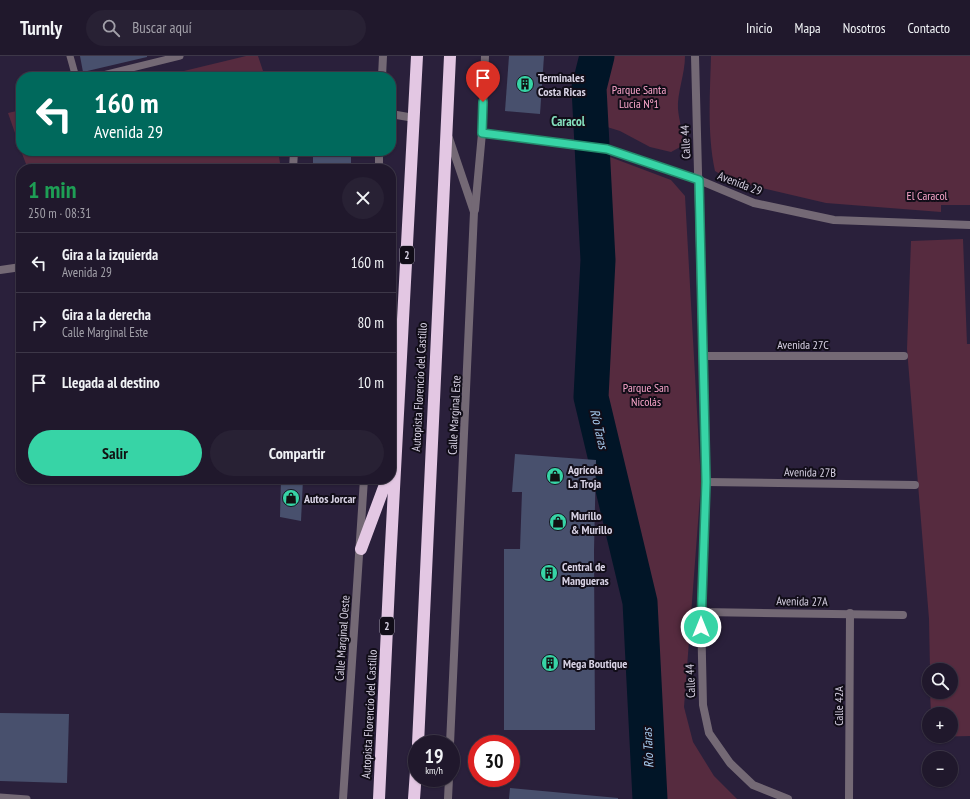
<!DOCTYPE html>
<html lang="es">
<head>
<meta charset="utf-8">
<style>
	:root { --surface:#20182c; --page:#282134; --text:#f1f3f6; --muted:#a2a0a9; --line:#3d3748; --accent:#37d4a6 }
	body { margin:0; font-family:"PT Sans Narrow",sans-serif; background:var(--page); color:var(--text); height:100vh; display:flex; flex-direction:column; font-size:15px; white-space:nowrap }
	* { box-sizing:border-box; margin:0 }
	p { font-size:13px; color:var(--muted) }
	.icon { flex:none; width:22px; height:22px; fill:none; stroke:currentColor; stroke-width:2; stroke-linecap:round; stroke-linejoin:round }
	.map { position:relative; flex:1; overflow:hidden }
	.side { position:absolute; left:16px; top:108px; width:380px; height:320px; display:flex; flex-direction:column; background:var(--surface); border-radius:16px; box-shadow:0 1px 3px #0004,0 0 0 1px var(--line) }
	.side>* { flex:none }
	.guide { position:absolute; left:16px; top:16px; width:380px; height:84px; border-radius:16px; box-shadow:0 1px 3px #0004,0 0 0 1px var(--line); background:#00695c; color:#fff; overflow:hidden }
	.tools { position:absolute; left:922px; top:607px; display:grid; gap:8px }
	.tools a { display:grid; place-items:center; width:36px; height:36px; border-radius:50%; background:var(--surface); box-shadow:0 1px 3px #0004,0 0 0 1px var(--line); font-size:20px }
	.speed { position:absolute; left:408px; top:679px; display:flex; gap:8px; font-size:20px; font-weight:700; text-align:center }
	.speed>* { display:grid; place-content:center; width:52px; height:52px; border-radius:50%; background:var(--surface); box-shadow:0 1px 3px #0004,0 0 0 1px var(--line); line-height:1 }
	.speed small { font-size:10px; font-weight:400 }
	.speed .limit { border:6px solid #d22; background:#fff; color:#111 }
	.pin { position:absolute; display:grid; place-items:center; width:34px; height:34px; color:#fff; margin:-41px -17px; border-radius:50% 50% 50% 0; rotate:-45deg; box-shadow:0 0 4px #0007 }
	.pin .icon { rotate:45deg }
	.me { position:absolute; width:44px; margin:-22px; rotate:0deg; stroke-linejoin:round; filter:drop-shadow(0 0 3px #0008) }
	.turn { display:flex; align-items:center; gap:14px; height:84px; padding:0 12px; font-size:18px }
	.turn .icon { width:52px; height:52px; stroke-width:2.5 }
	.turn b { display:block; font-size:28px; line-height:34px }
	.round { display:grid; place-items:center; flex:none; width:42px; height:42px; border-radius:21px; background:var(--page) }
	.overview { display:flex; align-items:center; justify-content:space-between; height:68px; padding:0 12px }
	h1 { font-size:24px; font-weight:600; line-height:30px; color:#1e9e55 }
	.primary-button { display:flex; gap:8px; margin-top:auto; padding:8px 12px }
	.primary-button a { flex:1; height:46px; border-radius:24px; background:var(--accent); color:#111; font-size:16px; font-weight:600; line-height:46px; text-align:center }
	.primary-button a+a { background:var(--page); color:var(--text) }
	ul { padding:0; list-style:none }
	li { display:flex; align-items:center; gap:12px; height:60px; padding:0 12px; border-top:1px solid var(--line) }
	li div { flex:1 }
	li b { display:block; font-size:15px }
	li em { font-style:normal }
	header { display:flex; align-items:center; gap:24px; box-sizing:border-box; height:56px; padding:0 20px; background:var(--surface); border-bottom:1px solid var(--line) }
	header strong { font-size:19px }
	nav { display:flex; gap:22px; margin-inline-start:auto; font-size:14px }
	.search { width:280px; height:36px; background:var(--page); display:flex; align-items:center; gap:10px; box-sizing:border-box; padding:0 14px; border-radius:22px; color:var(--muted); font-size:15px }
	.map>svg:first-child { display:block }
	.green { fill:#562b3f }
	.lines { fill:none; stroke-linecap:round; stroke-linejoin:round }
	.river { stroke:#011527; stroke-width:35 }
	.building { fill:#48506d }
	.lane { stroke:#746975; stroke-width:7 }
	.street { stroke:#746975; stroke-width:8 }
	.highway { stroke:#e3c7e3; stroke-width:12 }
	.route-casing { stroke:#248a6c; stroke-width:10 }
	.route { stroke:#37d4a6; stroke-width:7 }
	.labels { text-anchor:middle; dominant-baseline:central; stroke-width:4; stroke-linejoin:round; paint-order:stroke }
	.shield { fill:#110d18; stroke:#9c97a7; stroke-width:1 }
	.shield-label { font-size:11px; font-weight:bold; fill:#d8d2e4 }
	.poi-label { font-size:12px; font-weight:bold; fill:#d8d2e4; stroke:#110d18; text-anchor:start }
	.park-label { font-size:12px; fill:#f9a5ca; stroke:#110d18 }
	.street-label { font-size:12px; fill:#d8d2e4; stroke:#110d18 }
	.neighbourhood-label { font-size:13px; font-weight:bold; fill:#85e0be; stroke:#110d18 }
	.water-label { font-size:13px; font-style:italic; fill:#a8cef2; stroke:#110d18 }
</style>
</head>
<body>
<header>
<strong>Turnly</strong>
<div class="search"><svg class="icon" aria-label="search" viewBox="0 0 24 24"><circle cx="10" cy="10" r="6"/><path d="M15 15l6 6"/></svg>Buscar aquí</div>
<nav><a>Inicio</a><a>Mapa</a><a>Nosotros</a><a>Contacto</a></nav>
</header>
<div class="map">
<svg width="970" height="743" viewBox="0 0 970 743">
	<rect width="100%" height="100%" fill="#2a203b"/>
	<g class="green">
		<path d="M 246,0 L 258,0 L 265,21 L 159,21 Z"/>
		<path d="M 597,0 L 685,0 C 685,18 677,37 678,53 C 679,66 684,77 682,90 L 671,96 L 650,91 L 620,75 L 591,66 L 593,15 Z"/>
		<path d="M 711,0 L 970,0 L 970,149 L 941,149 L 941,156 L 826,147 L 732,125 L 715,115 C 707,78 710,38 711,0 Z"/>
		<path d="M 21,54 L 21,94 L 8,57 Z"/>
		<path d="M 21,95 L 278,95 L 281,113 L 28,113 Z"/>
		<path d="M 594,95 L 671,124 L 685,140 L 701,427 L 684,651 L 693,686 L 714,720 L 737,743 L 652,743 L 643,544 L 603,370 L 594,340 L 600,201 Z"/>
		<path d="M 963,183 L 967,288 L 970,288 L 970,680 L 931,681 L 951,680 L 951,658 L 931,658 L 930,636 L 951,636 L 951,614 L 930,614 L 929,563 L 907,293 L 911,185 Z"/>
	</g>
	<g class="lines">
		<path class="river" d="M 597,0 L 589,32 L 598,204 L 591,341 L 640,546 L 650,743"/>
	</g>
	<g class="building">
		<path d="M 80,0 L 147,0 L 147,1 L 83,16 Z"/>
		<path d="M 509,0 L 544,0 L 540,58 L 505,55 Z"/>
		<rect x="313" y="95" width="38" height="18"/>
		<path d="M 515,398 L 596,404 L 594,495 L 595,674 L 504,674 L 504,493 L 520,493 L 522,436 L 512,436 Z"/>
		<path d="M 281,423 L 303,423 L 301,465 L 280,461 Z"/>
		<path d="M 0,657 L 69,658 L 67,727 L 0,725 Z"/>
		<path d="M 510,732 L 618,742 L 618,743 L 509,743 Z"/>
	</g>
	<g class="lines">
		<g class="lane">
			<path d="M 70,0 L 75,18 L 78,21"/>
			<path d="M 95,21 L 180,0"/>
			<path d="M 0,741 L 27,743"/>
		</g>
		<g class="street">
			<path d="M 695,0 L 706,426 L 701,556 L 703,649 L 709,677 L 730,707 L 753,729 L 788,743"/>
			<path d="M 382,21 L 383,0"/>
			<path d="M 391,58 L 414,62"/>
			<path d="M 482,77 L 607,93 L 699,124 L 754,147 L 834,164 L 970,169"/>
			<path d="M 449,82 L 474,156 L 450,688"/>
			<path d="M 293,113 L 294,95"/>
			<path d="M 379,113 L 379,95"/>
			<path d="M 475,154 L 482,77 L 485,0"/>
			<path d="M 0,214 L 21,211"/>
			<path d="M 703,300 L 904,300"/>
			<path d="M 706,426 L 915,429"/>
			<path d="M 701,556 L 903,559"/>
			<path d="M 343,743 L 364,423"/>
			<path d="M 448,743 L 449,722"/>
			<path d="M 849,743 L 850,557"/>
		</g>
		<g class="highway">
			<path d="M 361,493 L 387,423"/>
			<path d="M 418,688 L 450,0"/>
			<path d="M 379,743 L 390,508 L 417,0"/>
			<path d="M 414,743 L 417,701"/>
		</g>
	</g>
	<g class="lines">
		<g class="route-casing">
			<path id="route" d="M 483,46 L 482,77 L 607,93 L 699,124 L 706,426 L 701,571"/>
		</g>
		<use href="#route" class="route"/>
	</g>
	<defs>
		<g id="building-disc" transform="scale(0.9)"><circle r="9.5" fill="#37d4a6" stroke="#110d18"/><path d="M-4-6H4V6H1V3H-1V6H-4ZM-2.5-4.3h1.7v1.8h-1.7ZM.8-4.3h1.7v1.8H.8ZM-2.5-1h1.7V.8h-1.7ZM.8-1h1.7V.8H.8Z" fill="#111"/></g>
		<g id="shop-disc" transform="scale(0.9)"><circle r="9.5" fill="#37d4a6" stroke="#110d18"/><path d="M-5-2.5h2.3a2.7 3.5 0 0 1 5.4 0H5L5.5 6h-11ZM-1.5-2.5h3a1.5 2.3 0 0 0-3 0Z" fill="#111"/></g>
	</defs>
	<g fill-rule="evenodd">
		<use href="#building-disc" x="525" y="28"/>
		<use href="#shop-disc" x="555" y="420"/>
		<use href="#shop-disc" x="291" y="442"/>
		<use href="#shop-disc" x="558" y="466"/>
		<use href="#building-disc" x="549" y="517"/>
		<use href="#building-disc" x="550" y="607"/>
	</g>
	<g class="labels">
		<g class="shield">
			<rect x="400" y="190" width="14" height="18" rx="3"/>
			<rect x="380" y="561" width="14" height="18" rx="3"/>
		</g>
		<g class="shield-label">
			<text x="407" y="199">2</text>
			<text x="387" y="570">2</text>
		</g>
		<g class="poi-label">
			<text x="538" y="21">Terminales<tspan x="538" dy="14">Costa Ricas</tspan></text>
			<text x="568" y="413">Agrícola<tspan x="568" dy="14">La Troja</tspan></text>
			<text x="304" y="442">Autos Jorcar</text>
			<text x="571" y="459">Murillo<tspan x="571" dy="14">&amp; Murillo</tspan></text>
			<text x="562" y="510">Central de<tspan x="562" dy="14">Mangueras</tspan></text>
			<text x="563" y="607">Mega Boutique</text>
		</g>
		<g class="park-label">
			<text x="639" y="33">Parque Santa<tspan x="639" dy="14">Lucía Nº1</tspan></text>
			<text x="927" y="139">El Caracol</text>
			<text x="646" y="331">Parque San<tspan x="646" dy="14">Nicolás</tspan></text>
		</g>
		<g class="street-label">
			<text transform="translate(685 86) rotate(-93)">Calle 44</text>
			<text transform="translate(740 127) rotate(21)">Avenida 29</text>
			<text x="803" y="288">Avenida 27C</text>
			<text transform="translate(419 331) rotate(-87)">Autopista Florencio del Castillo</text>
			<text transform="translate(454 359) rotate(-87)">Calle Marginal Este</text>
			<text transform="translate(810 416) rotate(1)">Avenida 27B</text>
			<text transform="translate(802 545) rotate(1)">Avenida 27A</text>
			<text transform="translate(342 582) rotate(-86)">Calle Marginal Oeste</text>
			<text transform="translate(690 625) rotate(-92)">Calle 44</text>
			<text transform="translate(838 650) rotate(-90)">Calle 42A</text>
			<text transform="translate(369 658) rotate(-87)">Autopista Florencio del Castillo</text>
		</g>
		<g class="neighbourhood-label">
			<text x="568" y="65">Caracol</text>
		</g>
		<g class="water-label">
			<text transform="translate(599 373) rotate(77)">Río Taras</text>
			<text transform="translate(648 692) rotate(-93)">Río Taras</text>
		</g>
	</g>
</svg>
<div class="tools">
<a><svg class="icon" aria-label="search" viewBox="0 0 24 24"><circle cx="10" cy="10" r="6"/><path d="M15 15l6 6"/></svg></a>
<a>+</a>
<a>−</a>
</div>
<div class="speed"><div>19<small>km/h</small></div><div class="limit">30</div></div>
<div class="pin" style="left:483px;top:46px;background:#d93025"><svg class="icon" aria-label="arrive" viewBox="0 0 24 24"><path d="M6 21V4h12l-3 4 3 4H6"/></svg></div>
<svg class="me" style="left:701px;top:571px" viewBox="-20 -20 40 40"><circle r="17" fill="#37d4a6" stroke="#fff" stroke-width="3"/><path d="M0-11L8 9 0 5-8 9z" fill="#fff"/></svg>
<div class="guide">
<div class="turn"><svg class="icon" aria-label="left" viewBox="0 0 24 24"><path d="M17 20v-9H6M10 6l-5 5 5 5"/></svg><div><b>160 m</b>Avenida 29</div></div>
</div>
<section class="side">
<div class="overview"><div><h1>1 min</h1><p>250 m · 08:31</p></div><a class="round"><svg class="icon" aria-label="close" viewBox="0 0 24 24"><path d="M6 6l12 12M18 6L6 18"/></svg></a></div>
<ul>
<li><svg class="icon" aria-label="left" viewBox="0 0 24 24"><path d="M17 20v-9H6M10 6l-5 5 5 5"/></svg><div><b>Gira a la izquierda</b><p>Avenida 29</p></div><em>160 m</em></li>
<li><svg class="icon" aria-label="right" viewBox="0 0 24 24"><path d="M7 20v-9h11M14 6l5 5-5 5"/></svg><div><b>Gira a la derecha</b><p>Calle Marginal Este</p></div><em>80 m</em></li>
<li><svg class="icon" aria-label="arrive" viewBox="0 0 24 24"><path d="M6 21V4h12l-3 4 3 4H6"/></svg><div><b>Llegada al destino</b></div><em>10 m</em></li>
</ul>
<div class="primary-button"><a>Salir</a><a>Compartir</a></div>
</section>
</div>
</body>
</html>
